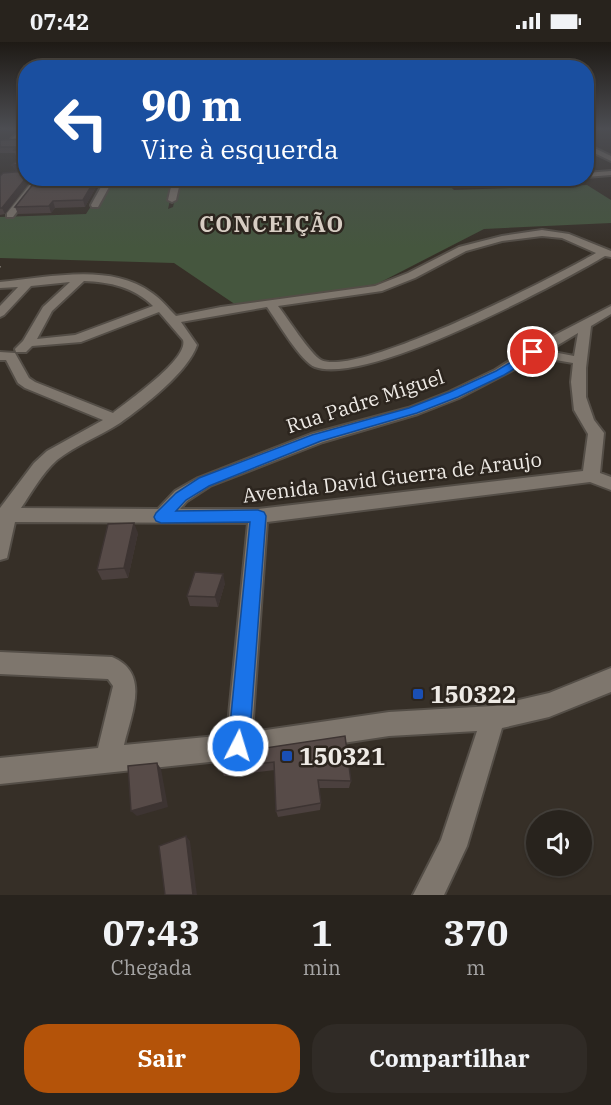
<!DOCTYPE html>
<html lang="pt">
<head>
<meta charset="utf-8">
<style>
	:root { --surface:#28231d; --page:#302b26; --text:#f1f3f6; --muted:#a5a4a4; --line:#44403b; --accent:#b45309 }
	body { margin:0; font-family:"IBM Plex Serif",serif; background:var(--page); color:var(--text); height:100vh; display:flex; flex-direction:column; font-size:22px; white-space:nowrap }
	* { box-sizing:border-box; margin:0 }
	p { font-size:20px; color:var(--muted) }
	.icon { flex:none; width:33px; height:33px; fill:none; stroke:currentColor; stroke-width:2; stroke-linecap:round; stroke-linejoin:round }
	.map { position:relative; height:853px; overflow:hidden }
	.drawer { display:flex; flex-direction:column; background:var(--surface); flex:1 }
	.drawer>* { flex:none }
	.banner { position:absolute; left:18px; top:18px; width:576px; height:126px; border-radius:24px; box-shadow:0 2px 4px #0004,0 0 0 2px var(--line); background:#1a4fa0; color:#fff; overflow:hidden }
	.fabs { position:absolute; left:526px; top:768px; display:grid; gap:12px }
	.fabs a { display:grid; place-items:center; width:66px; height:66px; border-radius:50%; background:var(--surface); box-shadow:0 2px 4px #0004,0 0 0 2px var(--line); font-size:30px }
	.pin { position:absolute; display:grid; place-items:center; width:51px; height:51px; color:#fff; margin:-26px; border:3px solid #fff; border-radius:50%; box-shadow:0 2px 6px #0007 }
	.me { position:absolute; width:66px; margin:-33px; rotate:5deg; stroke-linejoin:round; filter:drop-shadow(0 0 4px #0008) }
	.turn { display:flex; align-items:center; gap:21px; height:126px; padding:0 24px; font-size:27px }
	.turn .icon { width:78px; height:78px; stroke-width:2.5 }
	.turn b { display:block; font-size:42px; line-height:51px }
	.eta { display:flex; justify-content:space-evenly; align-items:center; height:102px; text-align:center }
	.eta b { font-size:36px; font-weight:700; line-height:42px }
	.action { display:flex; gap:12px; margin-top:auto; padding:12px 24px }
	.action a { flex:1; height:69px; border-radius:24px; background:var(--accent); color:#fff; font-size:24px; font-weight:700; line-height:69px; text-align:center }
	.action a+a { background:var(--page); color:var(--text) }
	.status { display:flex; justify-content:space-between; align-items:center; height:42px; padding:0 30px; background:var(--surface); direction:ltr }
	.status svg { height:16px; fill:currentColor }
	.map>svg:first-child { display:block }
	.green { fill:#45563e }
	.lines { fill:none; stroke-linecap:round; stroke-linejoin:round }
	.minor-casing { stroke:#544e47; stroke-width:4 }
	.path { stroke:#8b857e; stroke-width:1.5; stroke-dasharray:1.5 2; stroke-linecap:butt }
	.minor { fill:#7e766d; fill-rule:evenodd }
	.wall { fill:#4b403e }
	.shaded-wall { fill:#3d3432 }
	.building { fill:#574b48; stroke:#3d3432; stroke-width:1.5 }
	.route { fill:#1a73e8; stroke:#114b97; stroke-width:1.5 }
	.transit-dot { fill:#1a4fb4; stroke:#2c251e; stroke-width:2 }
	.labels { text-anchor:middle; dominant-baseline:central; stroke-width:5; stroke-linejoin:round; paint-order:stroke }
	.street-label { font-size:20px; fill:#eeeae5; stroke:#2c251e }
	.far-district-label { font-size:22px; font-weight:bold; letter-spacing:1.5px; fill:#d7cdc3; stroke:#2c251e }
	.near-poi-label { font-size:24px; font-weight:bold; fill:#eeeae5; stroke:#2c251e; text-anchor:start }
</style>
</head>
<body>
<div class="status"><b>07:42</b><svg viewBox="0 0 49 12"><path d="M0 12V9h3v3zM5 12V6h3v6zM10 12V3h3v9zM15 12V0h3v12zM26 1h20v11H26zM47 4h2v5h-2z"/></svg></div>
<div class="map">
<svg width="611" height="853" viewBox="0 0 611 853">
	<rect width="100%" height="100%" fill="#362f27"/>
	<path class="green" d="M 109,136 L 175,137 L 168,167 L 173,165 L 180,136 L 441,136 L 454,148 L 587,143 L 611,158 L 611,181 L 484,187 L 377,242 L 239,265 L 174,221 L 0,216 L 0,175 L 86,172 Z"/>
	<g class="lines">
		<g class="minor-casing">
			<g id="minor">
				<path d="M 22,87 L 26,87 L 26,91 L 15,99 L 11,99 L 11,97 Z"/>
				<path d="M 586,102 L 611,114 L 611,119 L 586,107 Z"/>
				<path d="M 611,129 L 611,133 L 586,135 L 586,131 Z"/>
				<path d="M 35,136 L 42,136 L 13,175 L 7,175 L 7,171 Z"/>
				<path d="M 106,136 L 114,136 L 98,165 L 92,165 L 91,163 Z"/>
				<path d="M 173,136 L 181,136 L 176,158 L 172,160 L 168,158 Z"/>
				<path d="M 542,188 L 569,192 L 611,209 L 611,215 L 605,214 C 556,243 367,344 315,325 C 301,320 277,279 267,265 L 181,280 L 197,303 C 188,330 144,364 120,381 C 100,394 76,403 57,418 C 42,431 32,450 21,466 L 158,467 L 175,449 L 198,436 L 311,392 L 408,366 L 449,350 L 495,328 L 528,307 L 611,264 L 611,272 L 591,284 L 586,326 L 586,355 L 594,378 L 604,391 L 600,431 L 611,435 L 611,448 L 590,440 L 267,480 L 252,690 L 389,670 L 493,664 L 549,651 L 611,626 L 611,650 L 549,675 L 502,686 L 467,804 L 444,853 L 413,853 L 441,798 L 477,689 L 389,694 L 238,717 L 0,742 L 0,716 L 98,706 L 113,644 L 108,637 L 0,632 L 0,610 L 112,615 C 151,631 131,672 124,703 L 227,693 L 248,481 L 15,480 L 7,516 L 0,518 L 0,466 L 34,421 L 47,409 L 103,378 L 25,346 L 18,341 L 6,318 L 0,318 L 0,310 L 15,311 L 29,336 L 35,340 L 113,371 C 128,359 189,317 183,298 L 159,270 L 81,300 L 32,304 L 26,310 L 16,310 L 15,307 L 23,299 L 43,265 L 70,240 L 31,244 L 4,273 L 0,275 L 0,264 L 18,245 L 0,246 L 0,240 C 47,236 110,220 152,251 C 161,257 168,266 176,274 L 221,265 L 375,244 L 408,231 L 459,205 L 502,194 ZM 542,194 L 562,196 L 596,211 C 556,234 358,336 321,318 C 310,312 287,275 278,264 L 382,249 L 415,236 L 466,209 L 502,199 ZM 84,239 C 110,240 134,245 153,264 L 75,293 L 37,297 L 52,269 ZM 578,291 L 574,314 L 548,309 ZM 538,315 L 573,321 L 571,340 L 574,368 L 588,392 L 583,429 L 258,467 L 180,467 L 187,459 L 210,444 L 323,400 L 418,372 L 459,356 Z"/>
			</g>
		</g>
		<path class="path" d="M 0,224 L 0,227"/>
		<use href="#minor" class="minor"/>
	</g>
	<g class="wall">
		<path d="M 26,90 L 26,136 L 33,136 L 5,172 L 0,173 L 0,134 L 25,129 L 25,128 L 15,129 L 22,114 L 16,114 L 15,111 L 0,111 L 0,98 L 24,97 Z"/>
		<path d="M 38,136 L 101,136 L 85,165 L 55,166 L 51,171 L 18,172 L 15,165 Z"/>
		<path d="M 138,491 L 128,536 L 102,538 L 97,528 Z"/>
		<path d="M 225,541 L 218,565 L 190,564 L 187,554 Z"/>
		<path d="M 345,694 L 351,739 L 349,746 L 319,746 L 321,761 L 320,768 L 278,775 L 276,769 L 275,728 L 224,734 L 221,726 Z"/>
	</g>
	<g class="shaded-wall">
		<path d="M 25,122 L 26,128 L 15,129 L 12,123 Z"/>
		<path d="M 26,136 L 33,136 L 5,172 L 2,166 Z"/>
		<path d="M 96,136 L 101,136 L 85,165 L 83,158 Z"/>
		<path d="M 53,159 L 55,166 L 51,171 L 49,164 Z"/>
		<path d="M 134,481 L 138,491 L 128,536 L 124,526 Z"/>
		<path d="M 223,532 L 225,541 L 218,565 L 215,555 Z"/>
		<path d="M 157,721 L 161,727 L 168,765 L 137,774 L 131,769 Z"/>
		<path d="M 186,794 L 190,799 L 197,853 L 193,853 Z"/>
	</g>
	<g class="building">
		<path d="M 26,90 L 26,108 L 14,108 L 17,105 L 0,105 L 0,98 L 24,97 Z"/>
		<path d="M 26,110 L 26,136 L 2,166 L 0,166 L 0,134 L 3,131 L 25,129 L 25,122 L 12,123 Z"/>
		<path d="M 38,136 L 96,136 L 83,158 L 53,159 L 49,164 L 15,165 Z"/>
		<path d="M 134,481 L 124,526 L 97,528 L 108,482 Z"/>
		<path d="M 195,530 L 223,532 L 215,555 L 187,554 Z"/>
		<path d="M 345,694 L 351,739 L 318,738 L 321,761 L 276,769 L 274,720 L 221,726 L 219,713 Z"/>
		<path d="M 157,721 L 163,760 L 131,769 L 128,724 Z"/>
		<path d="M 186,794 L 193,853 L 165,853 L 159,804 Z"/>
	</g>
	<linearGradient id="sky" x2="0" y2="1"><stop stop-color="#1e1a15"/><stop offset="0.42" stop-color="#4c4d52"/><stop offset="1" stop-color="#4c4d52" stop-opacity="0"/></linearGradient>
	<rect width="611" height="206" fill="url(#sky)"/>
	<path class="route" d="M 533,307 L 538,310 L 537,313 L 504,333 L 458,355 L 417,371 L 321,399 L 209,444 L 186,458 L 176,469 L 258,468 L 264,470 L 266,474 L 249,704 L 246,711 L 238,714 L 231,711 L 228,704 L 250,480 L 161,481 L 156,479 L 154,475 L 156,471 L 176,451 L 199,436 L 312,393 L 409,366 L 450,350 L 496,329 Z"/>
	<g class="transit-dot">
		<rect x="412" y="646" width="12" height="12" rx="3"/>
		<rect x="281" y="708" width="12" height="12" rx="3"/>
	</g>
	<g class="labels">
		<g class="street-label">
			<text transform="translate(365 359) rotate(-18)">Rua Padre Miguel</text>
			<text transform="translate(392 435) rotate(-7)">Avenida David Guerra de Araujo</text>
		</g>
		<g class="far-district-label">
			<text x="272" y="181">CONCEIÇÃO</text>
		</g>
		<g class="near-poi-label">
			<text x="430" y="652">150322</text>
			<text x="299" y="714">150321</text>
		</g>
	</g>
</svg>
<div class="fabs">
<a><svg class="icon" aria-label="sound" viewBox="0 0 24 24"><path d="M4 9h4l5-4v14l-5-4H4zM17 9q2 3 0 6"/></svg></a>
</div>
<div class="pin" style="left:533px;top:310px;background:#d93025"><svg class="icon" aria-label="arrive" viewBox="0 0 24 24"><path d="M6 21V4h12l-3 4 3 4H6"/></svg></div>
<svg class="me" style="left:238px;top:704px" viewBox="-20 -20 40 40"><circle r="17" fill="#1a73e8" stroke="#fff" stroke-width="3"/><path d="M0-11L8 9 0 5-8 9z" fill="#fff"/></svg>
<div class="banner">
<div class="turn"><svg class="icon" aria-label="left" viewBox="0 0 24 24"><path d="M17 20v-9H6M10 6l-5 5 5 5"/></svg><div><b>90 m</b>Vire à esquerda</div></div>
</div>
</div>
<section class="drawer">
<div class="eta">
<div><b>07:43</b><p>Chegada</p></div>
<div><b>1</b><p>min</p></div>
<div><b>370</b><p>m</p></div>
</div>
<div class="action"><a>Sair</a><a>Compartilhar</a></div>
</section>
</body>
</html>
